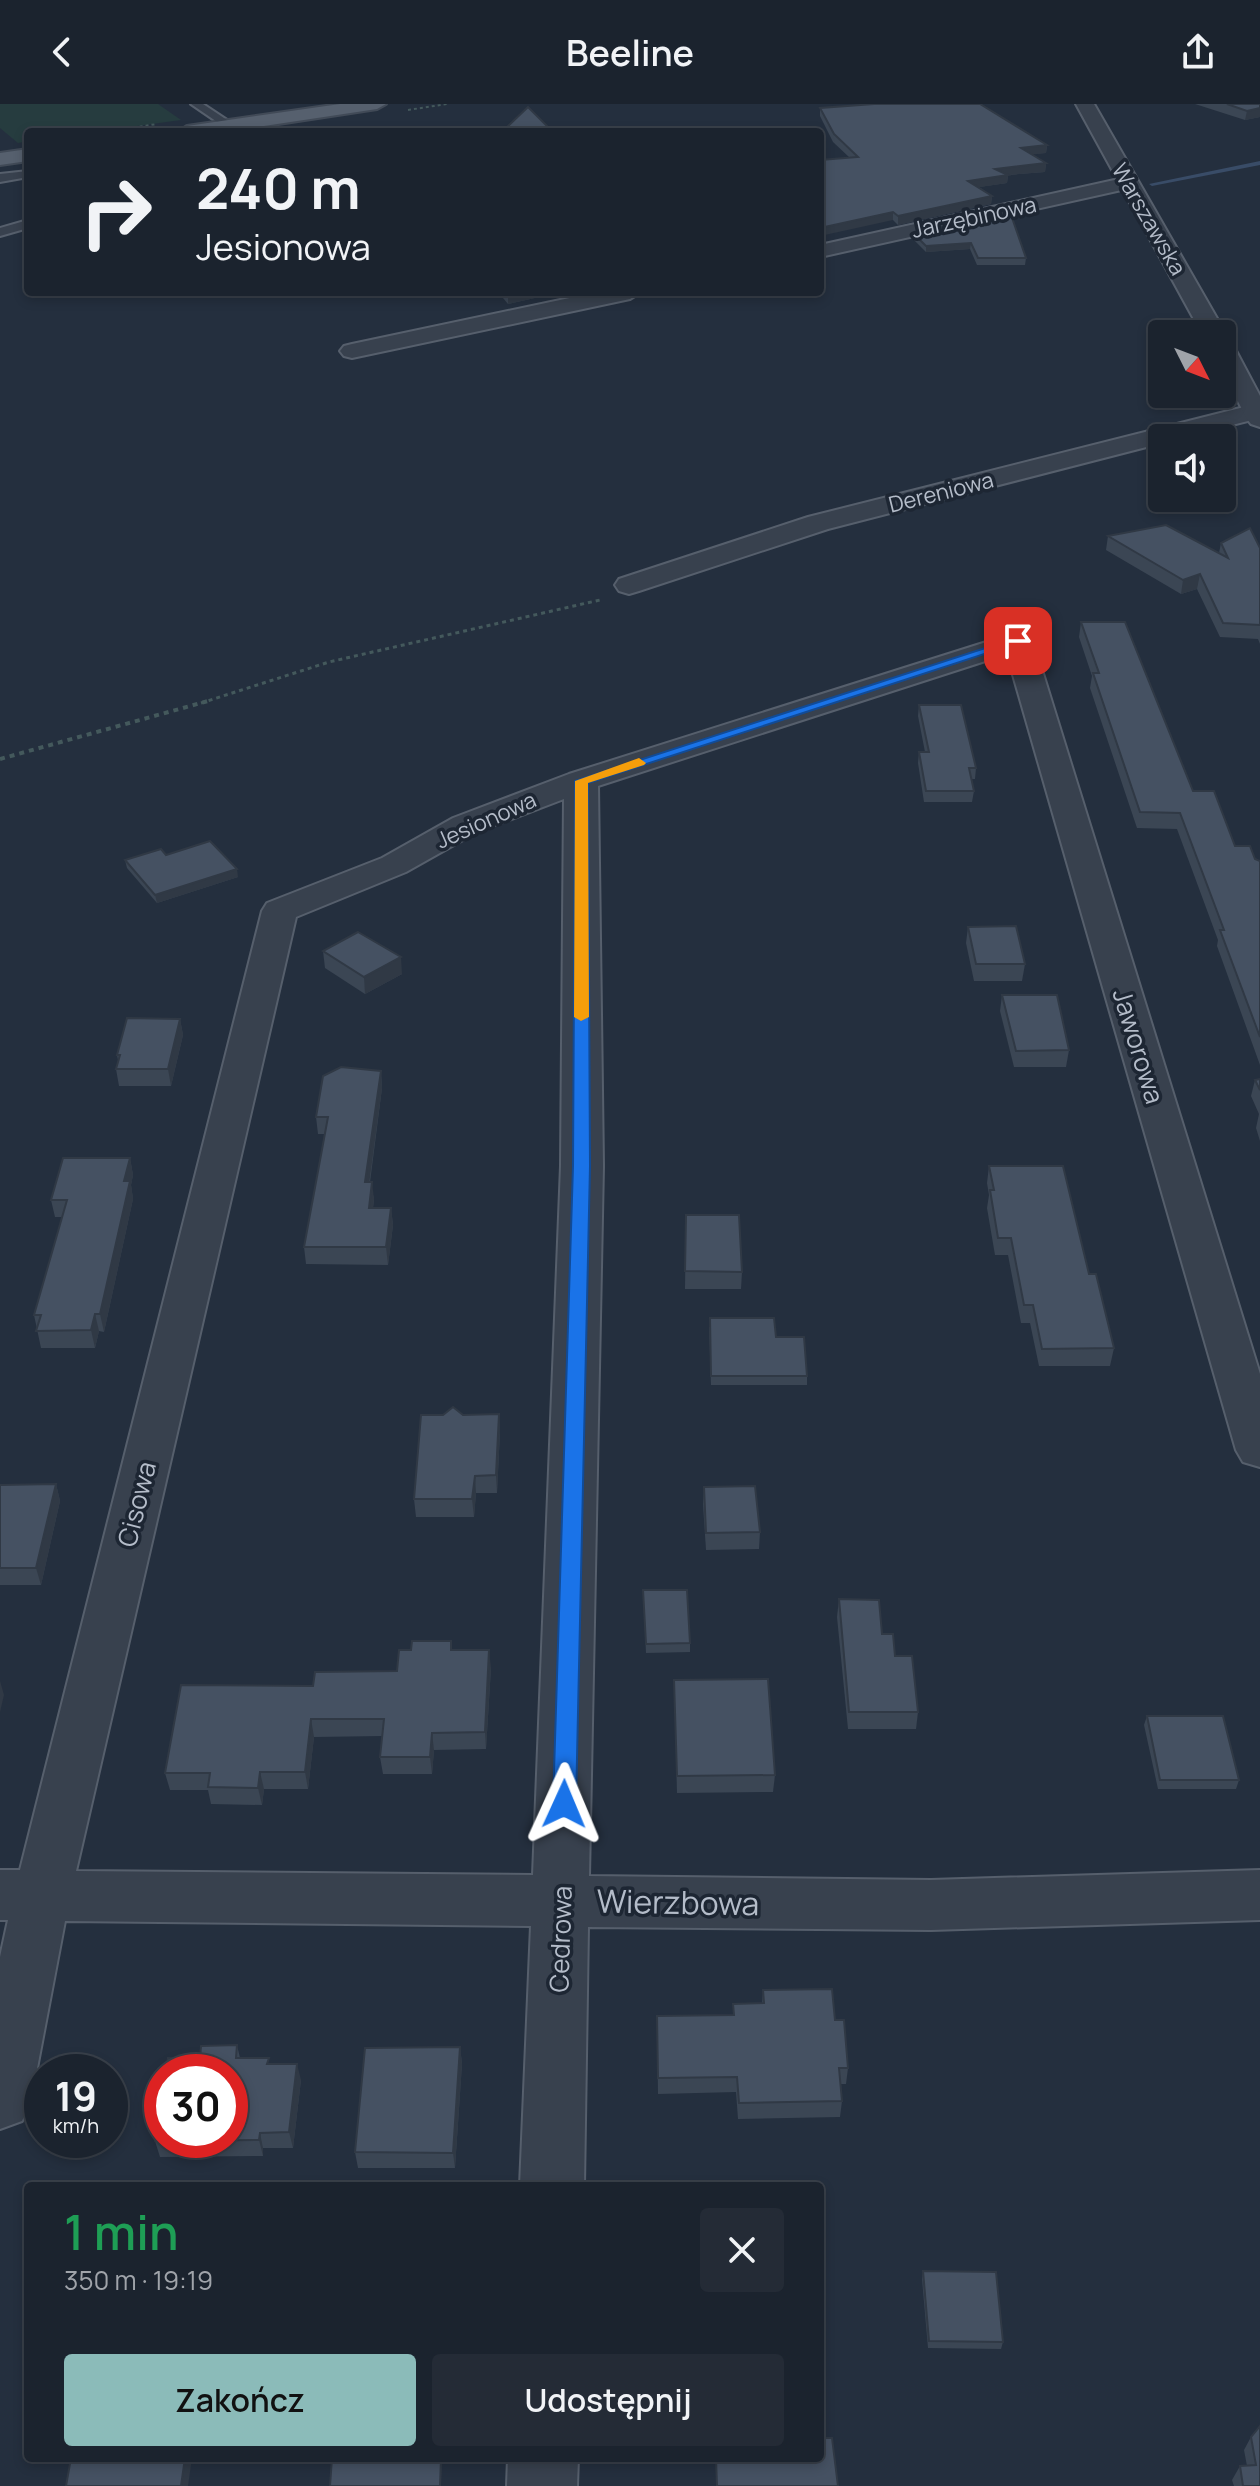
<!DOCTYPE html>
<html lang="pl">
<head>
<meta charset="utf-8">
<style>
	:root { --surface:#1b232e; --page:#242b36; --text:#f1f3f6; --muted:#a0a4aa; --line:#39404a; --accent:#8bbbb9 }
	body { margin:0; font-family:Manrope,sans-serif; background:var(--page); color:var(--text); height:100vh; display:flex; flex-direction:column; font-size:30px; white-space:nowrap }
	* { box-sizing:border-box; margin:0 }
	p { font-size:26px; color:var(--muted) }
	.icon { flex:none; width:44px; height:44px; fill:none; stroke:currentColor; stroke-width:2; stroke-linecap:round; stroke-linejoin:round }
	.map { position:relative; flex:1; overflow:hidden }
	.drawer { position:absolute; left:24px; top:2078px; width:800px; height:280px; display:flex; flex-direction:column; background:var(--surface); border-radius:8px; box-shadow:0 4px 12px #0003,0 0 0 2px var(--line) }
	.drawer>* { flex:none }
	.banner { position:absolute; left:24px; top:24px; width:800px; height:168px; border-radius:8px; box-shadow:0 4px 12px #0003,0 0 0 2px var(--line); background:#1b232e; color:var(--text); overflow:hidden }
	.needle { width:52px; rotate:132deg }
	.fabs { position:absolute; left:1148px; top:216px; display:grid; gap:16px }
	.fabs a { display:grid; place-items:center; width:88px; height:88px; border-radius:8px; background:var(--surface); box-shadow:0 4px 12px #0003,0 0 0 2px var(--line); font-size:40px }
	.speed { position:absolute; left:24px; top:1950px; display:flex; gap:16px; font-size:40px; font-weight:700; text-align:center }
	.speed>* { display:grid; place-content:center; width:104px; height:104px; border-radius:50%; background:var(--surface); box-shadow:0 4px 12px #0003,0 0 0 2px var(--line); line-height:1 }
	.speed small { font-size:20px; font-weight:400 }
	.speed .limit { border:12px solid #d22; background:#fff; color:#111 }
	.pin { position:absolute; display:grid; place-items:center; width:68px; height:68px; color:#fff; margin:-34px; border-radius:16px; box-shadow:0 4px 12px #0006 }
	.me { position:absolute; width:88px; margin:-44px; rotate:1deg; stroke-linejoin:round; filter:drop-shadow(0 0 6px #0008) }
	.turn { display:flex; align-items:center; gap:28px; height:168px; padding:0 40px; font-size:36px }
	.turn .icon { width:104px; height:104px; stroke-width:2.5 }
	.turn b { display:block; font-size:56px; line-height:68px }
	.round { display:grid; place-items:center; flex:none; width:84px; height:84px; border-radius:8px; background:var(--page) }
	.summary { display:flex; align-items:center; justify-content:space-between; height:136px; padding:0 40px }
	h1 { font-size:48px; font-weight:600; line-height:60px; color:#1e9e55 }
	.cta { display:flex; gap:16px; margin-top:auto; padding:16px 40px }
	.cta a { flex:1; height:92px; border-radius:8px; background:var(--accent); color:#111; font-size:32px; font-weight:600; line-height:92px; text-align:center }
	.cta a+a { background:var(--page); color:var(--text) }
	header { display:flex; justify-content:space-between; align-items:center; height:104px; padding:0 40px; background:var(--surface); font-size:36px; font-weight:600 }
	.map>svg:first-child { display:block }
	.green { fill:#263c3f }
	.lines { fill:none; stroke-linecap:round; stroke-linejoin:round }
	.stream { fill:#394c67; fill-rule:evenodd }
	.service-casing { stroke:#565f6c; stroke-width:4 }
	.minor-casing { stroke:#565f6c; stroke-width:4 }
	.tertiary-casing { stroke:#565f6c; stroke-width:4 }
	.primary-casing { stroke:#414a57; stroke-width:4 }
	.path-far2 { stroke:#44595c; stroke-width:2; stroke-dasharray:3 3; stroke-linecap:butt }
	.path-far1 { stroke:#44595c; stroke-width:3; stroke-dasharray:4 4; stroke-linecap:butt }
	.path { stroke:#44595c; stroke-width:4; stroke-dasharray:5 5; stroke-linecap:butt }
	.service { fill:#38414e; fill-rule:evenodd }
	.minor { fill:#38414e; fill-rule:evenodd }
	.tertiary { fill:#38414e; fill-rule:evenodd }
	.primary { fill:#56606e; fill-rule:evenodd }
	.wall { fill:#3b4654 }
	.shaded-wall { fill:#303945 }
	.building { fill:#455162; stroke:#303945; stroke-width:2 }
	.route { fill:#1a73e8; stroke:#114b97; stroke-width:2 }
	.slow { fill:#f59e0b }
	.labels { text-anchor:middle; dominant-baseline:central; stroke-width:7; stroke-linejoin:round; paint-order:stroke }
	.far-street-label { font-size:22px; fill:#b4bcc9; stroke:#1d2633 }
	.street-label { font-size:26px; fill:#b4bcc9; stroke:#1d2633 }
	.near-street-label { font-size:32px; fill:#b4bcc9; stroke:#1d2633 }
</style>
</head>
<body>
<header><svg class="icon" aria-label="back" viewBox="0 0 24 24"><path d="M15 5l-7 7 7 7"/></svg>Beeline<svg class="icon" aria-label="share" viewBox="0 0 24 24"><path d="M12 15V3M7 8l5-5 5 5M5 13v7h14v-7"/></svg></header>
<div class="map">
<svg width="1260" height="2382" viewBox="0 0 1260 2382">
	<rect width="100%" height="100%" fill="#242f3e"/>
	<path class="green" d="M 0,0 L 158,0 L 181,16 L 94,28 L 28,28 L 28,37 L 18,39 L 0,24 Z"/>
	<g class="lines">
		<path class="stream" d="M 1260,57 L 1260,61 L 1152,82 L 1149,80 Z"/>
		<g class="service-casing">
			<g id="service">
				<path d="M 191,0 L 203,0 L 236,22 L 226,24 Z"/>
				<path d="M 28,67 L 28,73 L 0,78 L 0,70 Z"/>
				<path d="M 28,116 L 28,124 L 0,132 L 0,124 Z"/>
			</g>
		</g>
		<g class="minor-casing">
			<g id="minor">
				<path d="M 1128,73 L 1138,79 L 1135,83 L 820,153 L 820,141 Z"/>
				<path d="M 598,188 L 641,188 L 630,195 L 352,254 L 344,252 L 340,247 L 344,242 L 352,240 Z"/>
				<path d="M 1256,300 L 1260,301 L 1260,314 L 1180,334 L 1162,334 L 1162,339 L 828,425 L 639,487 L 629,490 L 619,487 L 615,481 L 619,475 L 808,413 Z"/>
				<path d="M 1018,528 L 1029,531 L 1033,537 L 1260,1270 L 1260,1363 L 1243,1358 L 1236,1346 L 1007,550 L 598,682 L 603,1062 L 589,1772 L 931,1776 L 1260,1766 L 1260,1816 L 931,1826 L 588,1823 L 584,2082 L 520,2082 L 531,1822 L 65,1817 L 31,1996 L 22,2017 L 0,2025 L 0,1853 L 8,1816 L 0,1816 L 0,1766 L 20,1766 L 262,807 L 267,799 L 382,754 L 453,714 L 569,670 ZM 564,695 L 561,1062 L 533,1771 L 76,1767 L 296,813 L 406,768 L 477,728 Z"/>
				<path d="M 508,2354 L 578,2354 L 577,2382 L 507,2382 Z"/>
			</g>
		</g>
		<g class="tertiary-casing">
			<g id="tertiary">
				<path d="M 1076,0 L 1094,0 L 1226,230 L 1222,235 L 1222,230 L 1202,230 Z"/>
				<path d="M 1222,236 L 1230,238 L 1234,243 L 1260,292 L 1260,323 L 1251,320 L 1247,315 L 1222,266 Z"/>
			</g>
		</g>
		<g class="primary-casing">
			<g id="primary">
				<path d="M 340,0 L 386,0 L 377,5 L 225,28 L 178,28 L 187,22 Z"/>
				<path d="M 28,45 L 28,57 L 0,61 L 0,49 Z"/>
			</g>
		</g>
		<g class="path-far2">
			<path d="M 408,6 L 447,0"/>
			<path d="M 104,28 L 157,20"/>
		</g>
		<path class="path-far1" d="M 201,599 L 329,558 L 600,496"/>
		<path class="path" d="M 0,655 L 208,597"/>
		<use href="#service" class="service"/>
		<use href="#minor" class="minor"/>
		<use href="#tertiary" class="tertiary"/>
		<use href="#primary" class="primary"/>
	</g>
	<g class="wall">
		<path d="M 1195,0 L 1260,0 L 1260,13 L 1245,16 Z"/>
		<path d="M 820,4 L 1047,41 L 1046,49 L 1032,50 L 1046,59 L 1045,68 L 1008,71 L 1007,79 L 979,83 L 992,92 L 991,100 L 898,121 L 893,116 L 850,54 L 833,38 L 820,12 Z"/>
		<path d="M 1010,108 L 1026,154 L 1025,161 L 977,161 L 970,145 L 926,148 L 913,135 L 913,129 Z"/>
		<path d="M 498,188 L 557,188 L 557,189 L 508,200 Z"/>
		<path d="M 1108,432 L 1219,449 L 1221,439 L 1260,444 L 1260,540 L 1258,535 L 1220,533 L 1197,485 L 1181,490 L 1106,446 Z"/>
		<path d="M 1081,518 L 1193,687 L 1235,742 L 1260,757 L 1260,961 L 1217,842 L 1218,836 L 1177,725 L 1137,724 L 1090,584 L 1092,572 L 1079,533 Z"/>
		<path d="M 919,601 L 976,664 L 975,675 L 971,675 L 974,687 L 972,698 L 924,698 L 918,659 L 919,648 L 925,648 L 918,612 Z"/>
		<path d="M 166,751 L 238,773 L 157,799 L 127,764 L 125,756 Z"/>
		<path d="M 968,823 L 1025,860 L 1022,877 L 974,877 L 966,839 Z"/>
		<path d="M 323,847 L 402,870 L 365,890 L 325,864 Z"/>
		<path d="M 1002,891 L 1069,946 L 1066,963 L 1014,963 L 1000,907 Z"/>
		<path d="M 180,915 L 183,931 L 171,982 L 119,982 L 116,965 L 118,956 L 117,951 Z"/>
		<path d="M 381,967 L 382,984 L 370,1078 L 374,1095 L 373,1104 L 391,1104 L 393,1121 L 388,1161 L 306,1160 L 304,1143 L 325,1030 L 318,1030 L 316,1013 Z"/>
		<path d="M 1260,975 L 1260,1037 L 1256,1024 L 1259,1010 L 1251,992 L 1255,976 Z"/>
		<path d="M 130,1054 L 133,1071 L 131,1081 L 133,1095 L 104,1228 L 99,1227 L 95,1244 L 41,1244 L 34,1211 L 62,1113 L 55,1113 L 51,1096 Z"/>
		<path d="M 989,1062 L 1089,1170 L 1114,1244 L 1110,1262 L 1039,1262 L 1030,1219 L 1021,1219 L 1008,1151 L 995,1151 L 987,1104 L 989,1091 L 987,1079 Z"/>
		<path d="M 686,1111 L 742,1168 L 741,1185 L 685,1185 Z"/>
		<path d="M 709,1223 L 776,1233 L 807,1272 L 807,1281 L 711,1281 Z"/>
		<path d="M 499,1310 L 500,1328 L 497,1389 L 476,1389 L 474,1413 L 416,1413 L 414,1395 L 463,1311 Z"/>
		<path d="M 56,1380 L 60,1397 L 41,1481 L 0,1481 L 0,1381 Z"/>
		<path d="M 704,1383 L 760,1428 L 759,1445 L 706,1446 L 703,1400 Z"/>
		<path d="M 643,1486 L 690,1539 L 690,1548 L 646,1549 Z"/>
		<path d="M 839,1495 L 882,1530 L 895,1552 L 918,1608 L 916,1625 L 848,1625 L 837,1513 Z"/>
		<path d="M 451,1537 L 452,1546 L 491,1564 L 486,1645 L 434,1646 L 432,1670 L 383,1670 L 380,1653 L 383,1632 L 314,1633 L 308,1685 L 264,1685 L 262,1701 L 211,1700 L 208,1686 L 170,1686 L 165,1669 L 313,1582 L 397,1567 L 411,1546 Z"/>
		<path d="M 674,1576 L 775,1671 L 773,1688 L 677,1689 Z"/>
		<path d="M 1147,1612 L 1239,1676 L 1236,1685 L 1158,1685 L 1144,1621 Z"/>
		<path d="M 763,1886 L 835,1916 L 848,1964 L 846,1980 L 841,1980 L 842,1997 L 840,2013 L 738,2015 L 736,1988 L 658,1990 L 657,1912 L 733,1911 L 733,1900 L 762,1899 Z"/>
		<path d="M 237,1941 L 240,1954 L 270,1960 L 301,1976 L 293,2044 L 263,2044 L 263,2052 L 160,2053 L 155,2037 L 200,1955 Z"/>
		<path d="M 460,1943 L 462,1960 L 455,2064 L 358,2064 L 355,2048 Z"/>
		<path d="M 923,2167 L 1003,2238 L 1001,2245 L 928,2244 L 922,2175 Z"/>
		<path d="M 1251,2333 L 1260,2382 L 1234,2382 L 1232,2376 L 1240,2362 L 1247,2362 L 1244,2346 Z"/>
	</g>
	<g class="shaded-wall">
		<path d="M 1260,4 L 1260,13 L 1245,16 L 1247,7 Z"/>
		<path d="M 1047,41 L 1046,49 L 1020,52 L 1021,44 Z"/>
		<path d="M 1046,59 L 1045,68 L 1008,71 L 1007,79 L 967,85 L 968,77 L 995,65 Z"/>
		<path d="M 992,92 L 991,100 L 898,121 L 898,112 Z"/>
		<path d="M 893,108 L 893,116 L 820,132 L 820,124 Z"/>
		<path d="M 971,139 L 970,145 L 926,148 L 926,142 Z"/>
		<path d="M 520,188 L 557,188 L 557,189 L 508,200 L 508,191 Z"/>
		<path d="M 1200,470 L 1197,485 L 1181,490 L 1183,476 Z"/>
		<path d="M 237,765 L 238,773 L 157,799 L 155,791 Z"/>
		<path d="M 401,853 L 402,870 L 365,890 L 364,873 Z"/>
		<path d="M 180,915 L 183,931 L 171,982 L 168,965 Z"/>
		<path d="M 381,967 L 382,984 L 367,1095 L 365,1078 Z"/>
		<path d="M 130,1054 L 133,1071 L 131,1081 L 133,1095 L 104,1228 L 100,1210 L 124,1077 Z"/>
		<path d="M 372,1078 L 374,1095 L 371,1121 L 369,1104 Z"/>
		<path d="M 391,1104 L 393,1121 L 388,1161 L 386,1143 Z"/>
		<path d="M 95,1210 L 99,1227 L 95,1244 L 91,1226 Z"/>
		<path d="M 499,1310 L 500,1328 L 497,1389 L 496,1371 Z"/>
		<path d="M 475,1372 L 476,1389 L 474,1413 L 472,1395 Z"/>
		<path d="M 56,1380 L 60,1397 L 41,1481 L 36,1464 Z"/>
		<path d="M 489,1546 L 491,1564 L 486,1645 L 485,1628 Z"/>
		<path d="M 0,1577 L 4,1591 L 0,1608 Z"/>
		<path d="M 311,1615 L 314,1633 L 308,1685 L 305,1668 Z"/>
		<path d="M 432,1629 L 434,1646 L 432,1670 L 430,1653 Z"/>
		<path d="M 260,1668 L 264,1685 L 262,1701 L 258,1684 Z"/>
		<path d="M 460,1943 L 462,1960 L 455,2064 L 453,2049 Z"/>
		<path d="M 297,1960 L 301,1976 L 293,2044 L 289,2028 Z"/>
		<path d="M 260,2029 L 263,2044 L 263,2052 L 259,2036 Z"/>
		<path d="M 185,2354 L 192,2354 L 188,2382 L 181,2382 Z"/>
		<path d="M 441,2354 L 442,2354 L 441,2382 L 440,2382 Z"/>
	</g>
	<g class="building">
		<path d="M 874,0 L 980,0 L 1047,41 L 1021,44 L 1046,59 L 995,65 L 1008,71 L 968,77 L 992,92 L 898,112 L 893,108 L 820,124 L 820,56 L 858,53 L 834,30 L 820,4 Z"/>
		<path d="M 1227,0 L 1260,0 L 1260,4 L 1247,7 Z"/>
		<path d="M 528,3 L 553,28 L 510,28 L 506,24 Z"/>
		<path d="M 1010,108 L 1026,154 L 978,154 L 971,139 L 926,142 L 913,129 Z"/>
		<path d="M 1166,421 L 1228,454 L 1221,439 L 1250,424 L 1260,444 L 1260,521 L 1223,519 L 1200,470 L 1183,476 L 1108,432 Z"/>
		<path d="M 1081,518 L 1125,518 L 1193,687 L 1214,687 L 1235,742 L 1250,742 L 1255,755 L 1260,757 L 1260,933 L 1220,826 L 1224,826 L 1180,709 L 1140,708 L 1093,569 L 1099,569 Z"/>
		<path d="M 919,601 L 961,601 L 976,664 L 969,664 L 974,687 L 926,687 L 919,648 L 929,648 Z"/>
		<path d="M 210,737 L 237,765 L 155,791 L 125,756 L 161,745 L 166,751 Z"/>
		<path d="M 1016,822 L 1025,860 L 976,860 L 968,823 Z"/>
		<path d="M 358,828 L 401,853 L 364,873 L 323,847 Z"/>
		<path d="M 1002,891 L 1057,891 L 1069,946 L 1016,947 Z"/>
		<path d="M 127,914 L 180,915 L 168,965 L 116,965 L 120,951 L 117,951 Z"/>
		<path d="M 341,963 L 381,967 L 365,1078 L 372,1078 L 369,1104 L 391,1104 L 386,1143 L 304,1143 L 328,1013 L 316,1013 L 323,972 Z"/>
		<path d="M 1260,975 L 1260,986 L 1255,976 Z"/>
		<path d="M 63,1054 L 130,1054 L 124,1077 L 130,1077 L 100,1210 L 95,1210 L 91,1226 L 36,1227 L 41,1211 L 34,1211 L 67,1096 L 51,1096 Z"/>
		<path d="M 989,1062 L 1063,1062 L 1089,1170 L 1096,1170 L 1114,1244 L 1042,1245 L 1033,1201 L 1024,1201 L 1011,1134 L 998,1134 L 990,1086 L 994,1086 Z"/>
		<path d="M 686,1111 L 739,1111 L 742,1168 L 685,1167 Z"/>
		<path d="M 710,1214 L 774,1214 L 776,1233 L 804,1233 L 807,1272 L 711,1272 Z"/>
		<path d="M 453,1303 L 463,1311 L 499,1310 L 496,1371 L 475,1372 L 472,1395 L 414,1395 L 421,1311 L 443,1311 Z"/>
		<path d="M 56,1380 L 36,1464 L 0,1464 L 0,1381 Z"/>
		<path d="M 755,1382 L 760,1428 L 706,1429 L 704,1383 Z"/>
		<path d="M 643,1486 L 687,1486 L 690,1539 L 646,1540 Z"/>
		<path d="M 839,1495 L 879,1496 L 882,1530 L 893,1530 L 895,1552 L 912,1552 L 918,1608 L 849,1608 Z"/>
		<path d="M 412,1537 L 451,1537 L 451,1546 L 489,1546 L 485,1628 L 432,1629 L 430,1653 L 380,1653 L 384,1615 L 311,1615 L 305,1668 L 260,1668 L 258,1684 L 208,1683 L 210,1669 L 165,1669 L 181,1581 L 313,1582 L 315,1568 L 397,1567 L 399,1546 L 411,1546 Z"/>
		<path d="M 768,1575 L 775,1671 L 677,1672 L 674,1576 Z"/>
		<path d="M 1147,1612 L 1223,1612 L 1239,1676 L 1160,1676 Z"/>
		<path d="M 832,1885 L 835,1916 L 844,1916 L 848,1964 L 839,1964 L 842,1997 L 739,1999 L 737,1973 L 658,1974 L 657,1912 L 734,1911 L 733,1900 L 764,1899 L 763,1886 Z"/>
		<path d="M 237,1941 L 236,1954 L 269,1954 L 267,1960 L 297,1960 L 289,2028 L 260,2029 L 259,2036 L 155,2037 L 162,1992 L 162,2036 L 230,2036 L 230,1968 L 166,1968 L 168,1954 L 200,1955 L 201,1942 Z"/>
		<path d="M 460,1943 L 453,2049 L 355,2048 L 365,1944 Z"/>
		<path d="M 923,2167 L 996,2168 L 1003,2238 L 929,2237 Z"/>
		<path d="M 1260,2322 L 1260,2382 L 1243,2382 L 1240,2362 L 1256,2361 L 1251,2333 Z"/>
		<path d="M 820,2334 L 832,2334 L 838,2382 L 717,2382 L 716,2354 L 820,2354 Z"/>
		<path d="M 71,2354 L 185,2354 L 181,2382 L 66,2382 Z"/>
		<path d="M 332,2354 L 441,2354 L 440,2382 L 330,2382 Z"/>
	</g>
	<path class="route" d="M 1013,535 L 1024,537 L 588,679 L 590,1062 L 576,1700 L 572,1707 L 564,1710 L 556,1707 L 553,1700 L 573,1062 L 575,677 Z"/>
	<path class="slow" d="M 639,654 L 646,659 L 644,661 L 588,679 L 589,913 L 581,917 L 574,913 L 575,677 Z"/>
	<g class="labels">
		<g class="far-street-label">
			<text transform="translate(974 113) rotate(-12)">Jarzębinowa</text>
			<text transform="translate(1149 115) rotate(60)">Warszawska</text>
			<text transform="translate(941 388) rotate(-14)">Dereniowa</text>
			<text transform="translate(486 716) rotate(-24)">Jesionowa</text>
		</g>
		<g class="street-label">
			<text transform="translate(1139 942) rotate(73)">Jaworowa</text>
			<text transform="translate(136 1400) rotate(-76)">Cisowa</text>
			<text transform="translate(560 1835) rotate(-88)">Cedrowa</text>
		</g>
		<g class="near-street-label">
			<text transform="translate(678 1798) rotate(1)">Wierzbowa</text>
		</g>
	</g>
</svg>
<div class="fabs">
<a><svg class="needle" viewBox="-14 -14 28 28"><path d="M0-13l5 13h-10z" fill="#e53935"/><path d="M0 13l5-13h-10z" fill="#a0a4aa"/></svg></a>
<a><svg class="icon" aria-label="sound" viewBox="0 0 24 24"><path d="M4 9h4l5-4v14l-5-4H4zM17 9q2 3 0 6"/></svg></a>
</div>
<div class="speed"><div>19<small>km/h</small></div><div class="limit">30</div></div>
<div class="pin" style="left:1018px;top:537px;background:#d93025"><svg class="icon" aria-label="arrive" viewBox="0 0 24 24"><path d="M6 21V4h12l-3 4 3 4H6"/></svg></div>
<svg class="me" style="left:564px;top:1700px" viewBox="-20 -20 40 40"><path d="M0-17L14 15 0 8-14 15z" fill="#1a73e8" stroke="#fff" stroke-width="4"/></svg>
<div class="banner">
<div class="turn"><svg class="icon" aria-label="right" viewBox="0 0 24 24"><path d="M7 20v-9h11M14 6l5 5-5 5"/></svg><div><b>240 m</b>Jesionowa</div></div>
</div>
<section class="drawer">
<div class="summary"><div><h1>1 min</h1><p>350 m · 19:19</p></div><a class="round"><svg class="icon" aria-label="close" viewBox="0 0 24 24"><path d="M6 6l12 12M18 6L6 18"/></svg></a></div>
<div class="cta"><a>Zakończ</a><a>Udostępnij</a></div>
</section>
</div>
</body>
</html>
